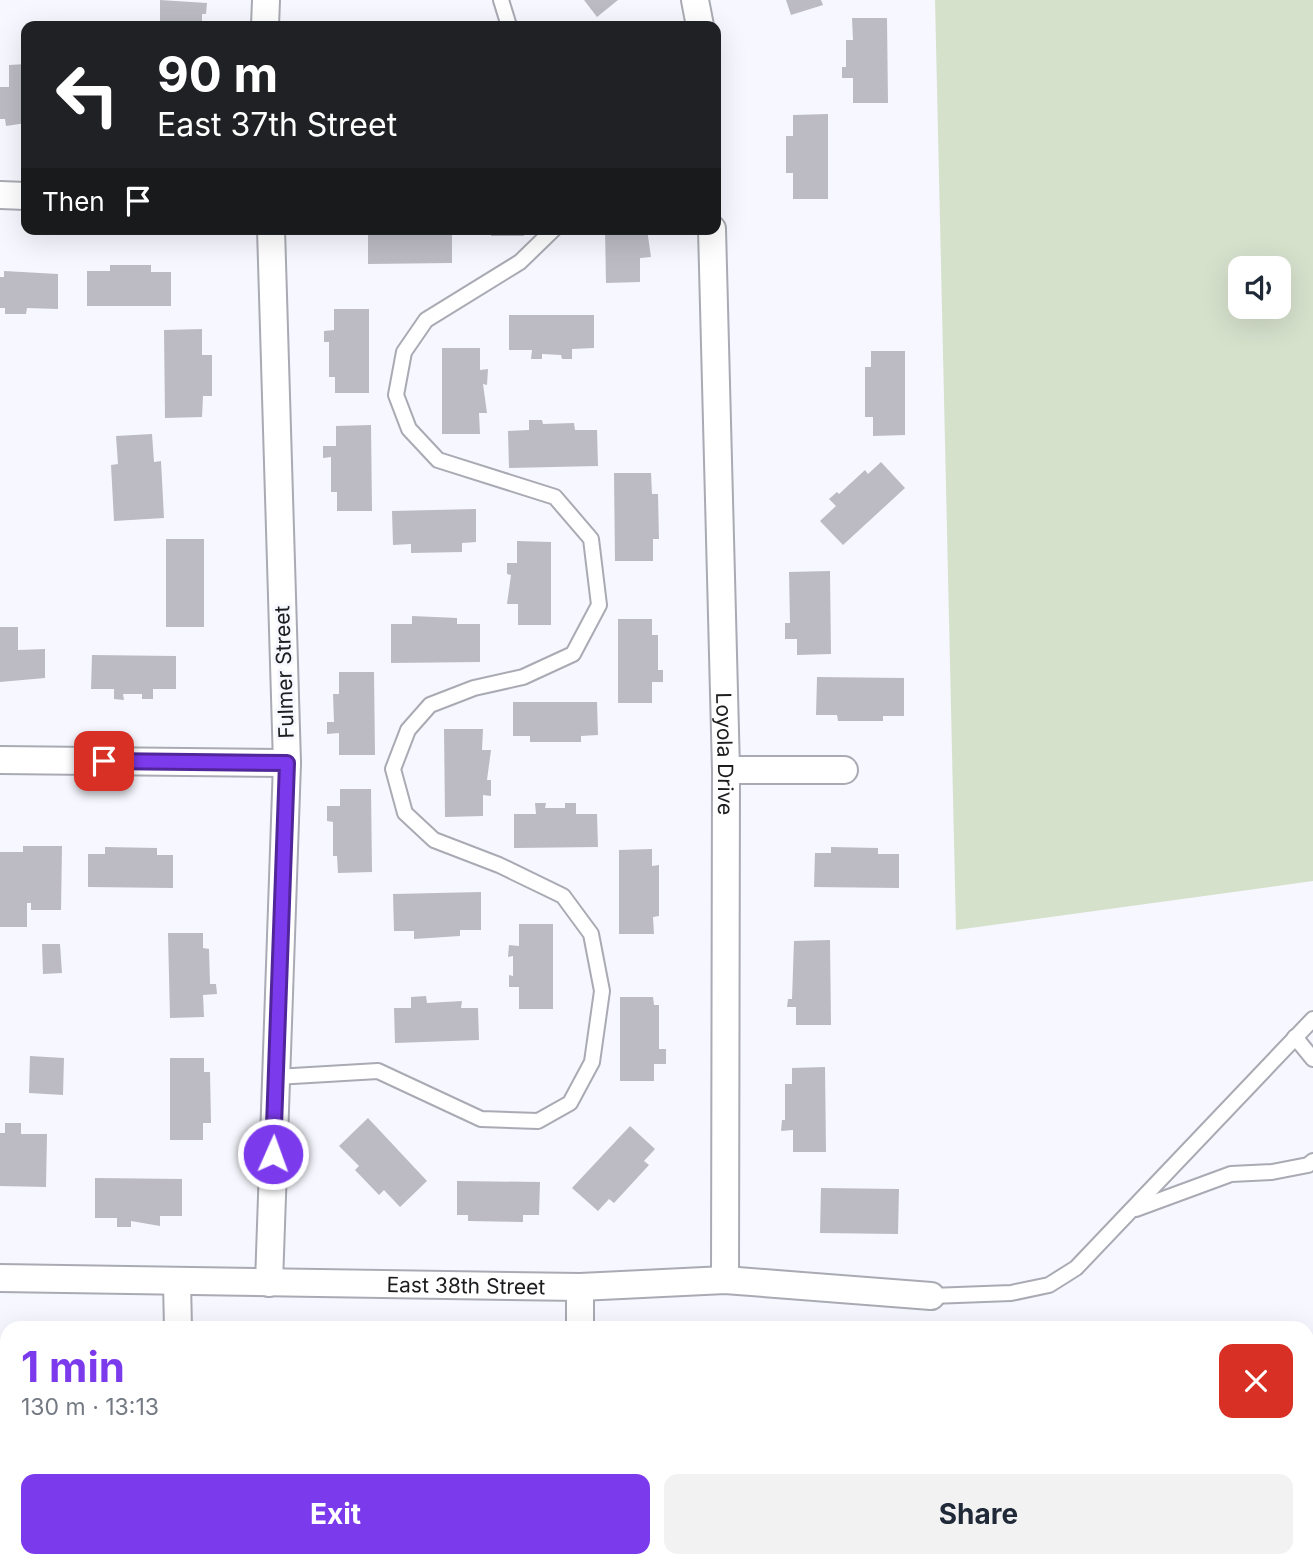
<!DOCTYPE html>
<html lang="en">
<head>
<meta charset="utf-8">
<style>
	:root { --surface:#fff; --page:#f2f2f3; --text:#1f2937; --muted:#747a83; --accent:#7c3aed }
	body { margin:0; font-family:Inter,sans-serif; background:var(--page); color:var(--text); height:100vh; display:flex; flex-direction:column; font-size:26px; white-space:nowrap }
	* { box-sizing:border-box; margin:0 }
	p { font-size:23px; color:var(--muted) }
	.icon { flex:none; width:38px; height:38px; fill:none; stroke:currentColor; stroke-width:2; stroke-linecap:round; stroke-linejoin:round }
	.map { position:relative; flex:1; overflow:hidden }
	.panel { position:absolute; left:0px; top:1321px; width:1314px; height:247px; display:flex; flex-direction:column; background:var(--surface); border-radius:21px 21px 0 0; box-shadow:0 7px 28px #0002 }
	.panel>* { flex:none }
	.banner { position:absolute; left:21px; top:21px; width:700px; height:214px; border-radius:14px; box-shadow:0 7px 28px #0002; background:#202124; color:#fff; overflow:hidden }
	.tools { position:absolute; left:1228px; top:256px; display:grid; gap:14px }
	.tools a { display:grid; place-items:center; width:63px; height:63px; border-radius:14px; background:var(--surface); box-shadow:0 7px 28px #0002; font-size:35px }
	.pin { position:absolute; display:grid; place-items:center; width:60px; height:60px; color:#fff; margin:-30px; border-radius:14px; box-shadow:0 4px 10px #0006 }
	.me { position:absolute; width:77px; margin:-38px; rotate:2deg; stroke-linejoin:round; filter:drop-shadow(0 0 5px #0008) }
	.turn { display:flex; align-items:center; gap:24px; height:147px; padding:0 21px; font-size:32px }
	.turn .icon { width:91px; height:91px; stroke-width:2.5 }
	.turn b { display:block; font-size:49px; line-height:60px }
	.then { display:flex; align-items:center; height:66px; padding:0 21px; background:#0003; gap:14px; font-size:26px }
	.round { display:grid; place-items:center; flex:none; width:74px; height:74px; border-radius:14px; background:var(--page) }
	.summary { display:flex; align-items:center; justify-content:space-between; height:119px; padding:0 21px }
	h1 { font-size:42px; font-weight:700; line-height:52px; color:var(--accent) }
	.button { display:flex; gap:14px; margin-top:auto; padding:14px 21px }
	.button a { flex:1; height:80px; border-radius:14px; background:var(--accent); color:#fff; font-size:28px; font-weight:700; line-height:80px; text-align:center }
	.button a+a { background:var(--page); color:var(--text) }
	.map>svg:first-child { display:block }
	.green { fill:#d6e1cc; fill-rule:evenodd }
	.building { fill:#bcbbc4 }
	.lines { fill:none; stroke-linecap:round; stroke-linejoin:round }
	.lane-casing { stroke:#a9aab3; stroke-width:18 }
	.street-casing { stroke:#a9aab3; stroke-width:30 }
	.lane { stroke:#fff; stroke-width:14 }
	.street { stroke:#fff; stroke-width:26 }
	.route-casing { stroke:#51269a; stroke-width:18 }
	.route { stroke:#7c3aed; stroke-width:12 }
	.labels { text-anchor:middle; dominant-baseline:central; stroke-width:6; stroke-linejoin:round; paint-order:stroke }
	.street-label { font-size:21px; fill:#1d1d20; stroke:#f7f7ff }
</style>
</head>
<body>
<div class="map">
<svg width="1313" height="1567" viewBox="0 0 1313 1567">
	<rect width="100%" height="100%" fill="#f7f7ff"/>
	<path class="green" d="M 935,0 L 1313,0 L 1313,881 L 956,930 ZM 1241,268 L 1279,268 L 1279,306 L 1241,306 Z"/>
	<g class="building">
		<path d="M 160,0 L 207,3 L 206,14 L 202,14 L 202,26 L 160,26 Z"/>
		<path d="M 584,0 L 618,0 L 597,17 Z"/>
		<path d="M 786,0 L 821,0 L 823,5 L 791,15 Z"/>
		<path d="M 852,18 L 887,18 L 888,103 L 853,103 L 853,78 L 842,78 L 842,67 L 846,67 L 846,40 L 853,40 Z"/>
		<path d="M 26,64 L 26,123 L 6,126 L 5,119 L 0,119 L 0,87 L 9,87 L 9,65 Z"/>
		<path d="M 828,114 L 828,199 L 793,199 L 793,173 L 786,173 L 786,136 L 793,136 L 793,115 Z"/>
		<path d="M 431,229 L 452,229 L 452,263 L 368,264 L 368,231 Z"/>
		<rect x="491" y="229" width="33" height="7"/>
		<path d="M 605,229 L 647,229 L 651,257 L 640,258 L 640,282 L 606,283 Z"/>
		<path d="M 110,265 L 151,265 L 151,272 L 171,272 L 171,306 L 87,306 L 87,271 L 110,271 Z"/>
		<path d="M 4,271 L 58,274 L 58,309 L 27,308 L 26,314 L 5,314 L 5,308 L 0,308 L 0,277 L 4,277 Z"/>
		<path d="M 334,309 L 369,309 L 369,393 L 335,393 L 335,377 L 329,377 L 329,342 L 324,342 L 324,331 L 334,330 Z"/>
		<path d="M 509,315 L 594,315 L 594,348 L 572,349 L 572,359 L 562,359 L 561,355 L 542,354 L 542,359 L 531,359 L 532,350 L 509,350 Z"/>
		<path d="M 202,329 L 202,355 L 212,355 L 212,396 L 203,396 L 202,417 L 165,418 L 164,330 Z"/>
		<path d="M 442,348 L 480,348 L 480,370 L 488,369 L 487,385 L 483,384 L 487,413 L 479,413 L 480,434 L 442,434 Z"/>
		<path d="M 871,351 L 905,351 L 905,435 L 873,436 L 873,417 L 865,417 L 865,367 L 871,367 Z"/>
		<path d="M 529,420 L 542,420 L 543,424 L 574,423 L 575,430 L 597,430 L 598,466 L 509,468 L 508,431 L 529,430 Z"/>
		<path d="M 371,425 L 372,511 L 337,511 L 337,492 L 331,492 L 331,457 L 323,458 L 323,446 L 336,446 L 336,426 Z"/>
		<path d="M 152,434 L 154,462 L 161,461 L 164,518 L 114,521 L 111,465 L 118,464 L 116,436 Z"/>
		<path d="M 881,462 L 905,488 L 843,545 L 820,521 L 836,506 L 829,499 L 837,492 L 839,494 L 865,470 L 868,474 Z"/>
		<path d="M 614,473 L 651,473 L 652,494 L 658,494 L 659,539 L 653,539 L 653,561 L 615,561 Z"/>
		<path d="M 476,509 L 476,542 L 462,543 L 462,552 L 411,553 L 411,544 L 393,545 L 392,511 Z"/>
		<rect x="166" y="539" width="38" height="88"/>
		<path d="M 517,541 L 551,542 L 551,625 L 518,625 L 518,604 L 507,604 L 511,575 L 507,574 L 507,563 L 517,563 Z"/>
		<path d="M 830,571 L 831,654 L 797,655 L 797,639 L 785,639 L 785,623 L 790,623 L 789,572 Z"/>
		<path d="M 412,616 L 457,618 L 457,624 L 480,624 L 480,662 L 391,663 L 391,624 L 412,624 Z"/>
		<path d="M 618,619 L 652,619 L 652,635 L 658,635 L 658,670 L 663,670 L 663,682 L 652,682 L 652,703 L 618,703 Z"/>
		<path d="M 0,627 L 18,627 L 18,650 L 45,649 L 45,678 L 0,682 Z"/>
		<path d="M 92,655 L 176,656 L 176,689 L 153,689 L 153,699 L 142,699 L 142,694 L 123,694 L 124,700 L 114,699 L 114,689 L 91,689 Z"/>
		<path d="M 339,672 L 374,672 L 375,755 L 339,755 L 339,733 L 327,734 L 327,722 L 334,722 L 333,694 L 339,694 Z"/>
		<path d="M 817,677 L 904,678 L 904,716 L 883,716 L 883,721 L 838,721 L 837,715 L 816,715 Z"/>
		<path d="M 513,702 L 597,702 L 598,735 L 581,736 L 581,742 L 530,742 L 530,736 L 513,736 Z"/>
		<path d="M 444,729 L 483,729 L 482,750 L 491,750 L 487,780 L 491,780 L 491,796 L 483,795 L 483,816 L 445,817 Z"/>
		<path d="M 340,789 L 371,789 L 372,872 L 338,873 L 337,856 L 333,856 L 333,822 L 327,821 L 327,806 L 340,806 Z"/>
		<path d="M 535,803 L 546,803 L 545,808 L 565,808 L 565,803 L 576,803 L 576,814 L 597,814 L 598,847 L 514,848 L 514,814 L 536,814 Z"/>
		<path d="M 23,846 L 62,846 L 61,910 L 31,910 L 31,903 L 27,903 L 27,927 L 0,927 L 0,852 L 23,852 Z"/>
		<path d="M 105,847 L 157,848 L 157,855 L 173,855 L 173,888 L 88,887 L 88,854 L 105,854 Z"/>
		<path d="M 831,847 L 878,848 L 878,854 L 899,854 L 899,888 L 814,887 L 815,853 L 831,853 Z"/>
		<path d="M 652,849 L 652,866 L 659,865 L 659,916 L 653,917 L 654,934 L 619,934 L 619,850 Z"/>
		<path d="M 481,892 L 481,930 L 460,930 L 460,936 L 414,939 L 414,931 L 394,931 L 393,894 Z"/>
		<path d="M 519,924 L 553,924 L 553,1009 L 519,1009 L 519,987 L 509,987 L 509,975 L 513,976 L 513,956 L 508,957 L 509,945 L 519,946 Z"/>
		<path d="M 168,933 L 203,933 L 203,948 L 209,949 L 210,984 L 216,984 L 217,994 L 203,995 L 204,1017 L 170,1018 Z"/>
		<path d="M 830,940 L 831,1025 L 796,1025 L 796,1007 L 787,1007 L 788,999 L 792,999 L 794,941 Z"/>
		<path d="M 42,944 L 60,944 L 62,973 L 43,974 Z"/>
		<path d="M 426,996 L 427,1003 L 462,1001 L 461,1008 L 478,1008 L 479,1040 L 395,1043 L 394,1008 L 411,1008 L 411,997 Z"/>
		<path d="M 620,997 L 653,997 L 654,1005 L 659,1005 L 659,1049 L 666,1049 L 666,1064 L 654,1064 L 654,1081 L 620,1081 Z"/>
		<path d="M 30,1056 L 64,1058 L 63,1095 L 29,1093 Z"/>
		<path d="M 170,1058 L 204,1058 L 204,1072 L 210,1072 L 211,1123 L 203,1123 L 203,1140 L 170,1140 Z"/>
		<path d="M 825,1067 L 826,1152 L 793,1152 L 793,1130 L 781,1131 L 782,1120 L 785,1120 L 785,1084 L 792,1084 L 792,1068 Z"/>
		<path d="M 368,1118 L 427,1181 L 400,1207 L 384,1190 L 379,1195 L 355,1170 L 359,1166 L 339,1146 Z"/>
		<path d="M 5,1123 L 21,1123 L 21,1134 L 47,1134 L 46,1187 L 0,1186 L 0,1133 L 5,1133 Z"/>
		<path d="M 630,1126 L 655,1149 L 644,1161 L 649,1165 L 614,1203 L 609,1199 L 598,1211 L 572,1188 Z"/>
		<path d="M 95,1178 L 182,1179 L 182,1216 L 160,1216 L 160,1226 L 131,1221 L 131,1227 L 117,1227 L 117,1218 L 95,1218 Z"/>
		<path d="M 457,1181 L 540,1182 L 539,1215 L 523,1215 L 523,1222 L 468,1221 L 468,1215 L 457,1215 Z"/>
		<path d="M 821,1188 L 899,1189 L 898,1234 L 820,1233 Z"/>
		<path d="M 1307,1454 L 1310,1454 L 1313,1463 L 1313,1506 L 1307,1506 Z"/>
		<rect x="17" y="1561" width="87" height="6"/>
		<rect x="246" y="1561" width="58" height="6"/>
		<rect x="461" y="1561" width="46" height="6"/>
	</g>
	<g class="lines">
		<g class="lane-casing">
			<g id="lane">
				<path d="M 501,0 L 509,26"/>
				<path d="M 1295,1037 L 1313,1059"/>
				<path d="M 276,1077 L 378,1071 L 481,1119 L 538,1121 L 570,1103 L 592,1062 L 602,991 L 591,934 L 563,896 L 499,865 L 434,840 L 405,813 L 393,769 L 408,730 L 430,705 L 474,688 L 523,677 L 573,654 L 599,605 L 591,539 L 555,497 L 438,460 L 409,429 L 396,395 L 404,352 L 426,320 L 520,262 L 554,229"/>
				<path d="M 1136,1209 L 1231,1174 L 1272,1172 L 1308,1165 L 1313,1161"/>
				<path d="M 931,1296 L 1011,1293 L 1049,1285 L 1076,1268 L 1313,1019"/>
			</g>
		</g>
		<g class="street-casing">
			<g id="street">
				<path d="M 695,0 L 700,26"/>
				<path d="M 265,26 L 266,0"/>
				<path d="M 0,195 L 26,196"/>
				<path id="s1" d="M 712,229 L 726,770 L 725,1280"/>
				<path d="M 0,760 L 287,763"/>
				<path d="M 726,770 L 844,770"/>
				<path id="s2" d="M 0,1278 L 580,1287 L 725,1280 L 931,1296"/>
				<path d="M 177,1283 L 178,1328"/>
				<path d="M 269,1283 L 287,763 L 271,229"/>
				<path d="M 580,1328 L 580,1287"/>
				<path d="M 184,1561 L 184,1567"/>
				<path d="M 577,1561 L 577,1567"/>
				<path d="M 1036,1561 L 1159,1567"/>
			</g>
		</g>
		<use href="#lane" class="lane"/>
		<use href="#street" class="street"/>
	</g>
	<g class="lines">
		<g class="route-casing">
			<path id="route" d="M 104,761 L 287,763 L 273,1154"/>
		</g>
		<use href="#route" class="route"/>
	</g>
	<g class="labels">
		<g class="street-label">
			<text transform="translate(284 672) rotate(-92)">Fulmer Street</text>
			<text stroke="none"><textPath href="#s1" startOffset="525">Loyola Drive</textPath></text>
			<text stroke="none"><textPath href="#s2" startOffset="466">East 38th Street</textPath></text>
		</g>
	</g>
</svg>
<div class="tools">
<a><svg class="icon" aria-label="sound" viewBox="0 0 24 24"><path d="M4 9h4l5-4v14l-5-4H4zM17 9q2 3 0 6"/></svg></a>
</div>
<div class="pin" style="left:104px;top:761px;background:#d93025"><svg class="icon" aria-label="arrive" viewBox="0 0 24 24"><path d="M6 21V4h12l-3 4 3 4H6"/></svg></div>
<svg class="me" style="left:273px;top:1154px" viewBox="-20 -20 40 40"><circle r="17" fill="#7c3aed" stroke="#fff" stroke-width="3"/><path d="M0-11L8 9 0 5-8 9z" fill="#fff"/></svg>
<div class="banner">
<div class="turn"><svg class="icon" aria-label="left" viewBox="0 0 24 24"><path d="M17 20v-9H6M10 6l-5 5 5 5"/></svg><div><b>90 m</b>East 37th Street</div></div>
<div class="then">Then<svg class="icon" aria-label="arrive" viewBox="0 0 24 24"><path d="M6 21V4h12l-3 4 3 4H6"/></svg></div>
</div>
<section class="panel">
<div class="summary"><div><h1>1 min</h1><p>130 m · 13:13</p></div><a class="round" style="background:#d93025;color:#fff"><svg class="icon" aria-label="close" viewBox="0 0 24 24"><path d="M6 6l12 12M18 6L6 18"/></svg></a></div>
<div class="button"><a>Exit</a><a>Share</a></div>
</section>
</div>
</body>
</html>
